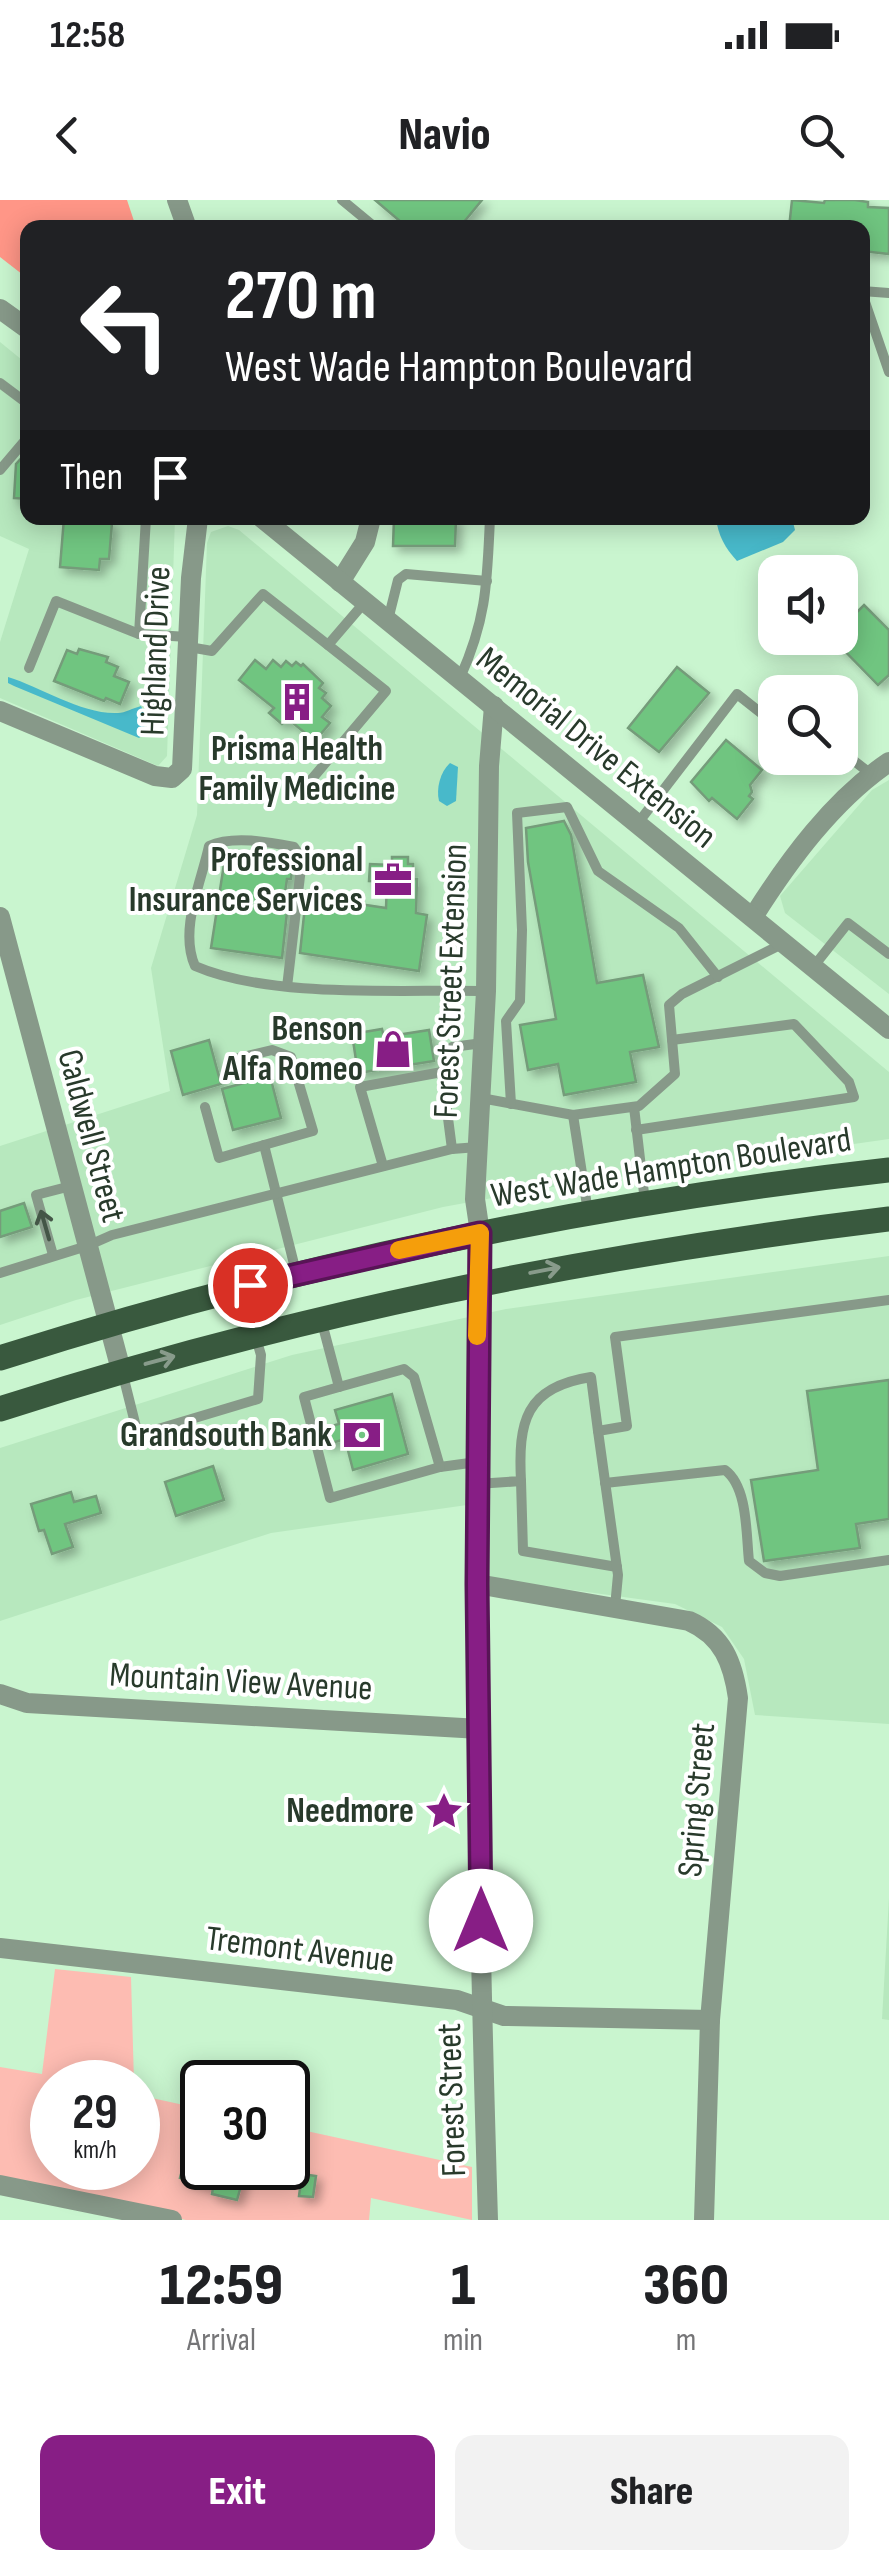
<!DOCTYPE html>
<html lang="en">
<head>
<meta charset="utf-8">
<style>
	:root { --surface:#fff; --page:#f2f2f2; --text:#202124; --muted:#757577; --accent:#871e85 }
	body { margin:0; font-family:"Sofia Sans Condensed",sans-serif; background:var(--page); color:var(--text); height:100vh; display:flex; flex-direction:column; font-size:38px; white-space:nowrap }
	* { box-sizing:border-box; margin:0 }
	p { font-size:32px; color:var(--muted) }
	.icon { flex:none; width:55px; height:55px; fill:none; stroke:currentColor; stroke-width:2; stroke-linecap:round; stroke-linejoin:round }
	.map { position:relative; height:2020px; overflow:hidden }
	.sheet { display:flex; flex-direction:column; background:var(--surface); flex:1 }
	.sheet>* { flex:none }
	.banner { position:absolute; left:20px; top:20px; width:850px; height:305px; border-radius:20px; box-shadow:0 5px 25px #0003; background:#202124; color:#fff; overflow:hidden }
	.tools { position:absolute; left:758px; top:355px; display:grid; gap:20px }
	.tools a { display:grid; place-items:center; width:100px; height:100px; border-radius:20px; background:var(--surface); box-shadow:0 5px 25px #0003; font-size:50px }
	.speed { position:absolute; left:30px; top:1860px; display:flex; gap:20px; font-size:50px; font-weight:700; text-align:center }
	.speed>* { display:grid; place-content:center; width:130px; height:130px; border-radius:50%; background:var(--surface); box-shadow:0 5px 25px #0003; line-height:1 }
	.speed small { font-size:25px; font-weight:400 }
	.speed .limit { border:5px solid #111; border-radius:15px; background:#fff; color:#111 }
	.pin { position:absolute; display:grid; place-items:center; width:85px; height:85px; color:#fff; margin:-42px; border:5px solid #fff; border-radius:50%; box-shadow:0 2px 10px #0007 }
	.me { position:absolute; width:110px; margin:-55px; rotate:0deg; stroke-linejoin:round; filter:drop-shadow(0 0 8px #0008) }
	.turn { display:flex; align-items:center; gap:35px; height:210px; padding:0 40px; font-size:45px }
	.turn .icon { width:130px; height:130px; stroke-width:2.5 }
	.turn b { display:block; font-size:70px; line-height:85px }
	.then { display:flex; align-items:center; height:95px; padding:0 40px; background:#0003; gap:20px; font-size:38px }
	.eta { display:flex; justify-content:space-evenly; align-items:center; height:170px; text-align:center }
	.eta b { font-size:60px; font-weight:800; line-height:70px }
	.action { display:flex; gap:20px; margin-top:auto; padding:20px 40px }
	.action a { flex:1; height:115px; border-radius:20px; background:var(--accent); color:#fff; font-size:40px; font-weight:800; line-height:115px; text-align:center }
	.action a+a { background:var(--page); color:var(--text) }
	.status { display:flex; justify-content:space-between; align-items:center; height:70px; padding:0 50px; background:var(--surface); direction:ltr }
	.status svg { height:28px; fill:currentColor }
	header { display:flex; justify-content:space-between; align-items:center; height:130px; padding:0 40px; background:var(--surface); font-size:45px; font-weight:800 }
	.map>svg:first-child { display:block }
	.built { fill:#b7e8be }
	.green { fill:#fdbcb2 }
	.forest { fill:#ff9687 }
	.water { fill:#48b9ca }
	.building { fill:#70c580; stroke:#749c7a; stroke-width:2.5; filter:url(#shadow) }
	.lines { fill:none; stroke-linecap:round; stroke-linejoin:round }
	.service { stroke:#879989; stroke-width:10 }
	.minor { stroke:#879989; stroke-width:20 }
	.tertiary { stroke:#879989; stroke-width:20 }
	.primary { stroke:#39593e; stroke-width:25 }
	.oneway { stroke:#445647 }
	.oneway2 { stroke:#889b8b }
	.route-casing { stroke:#581456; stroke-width:25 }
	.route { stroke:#871e85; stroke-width:18 }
	.slow { stroke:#f59e0b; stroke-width:18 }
	.labels { text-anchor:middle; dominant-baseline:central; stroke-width:8; stroke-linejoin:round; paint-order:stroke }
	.street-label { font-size:35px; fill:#283a2b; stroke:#fff }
	.poi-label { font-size:35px; font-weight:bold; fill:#283a2b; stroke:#fff; text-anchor:end }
</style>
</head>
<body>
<div class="status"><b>12:58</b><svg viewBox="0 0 49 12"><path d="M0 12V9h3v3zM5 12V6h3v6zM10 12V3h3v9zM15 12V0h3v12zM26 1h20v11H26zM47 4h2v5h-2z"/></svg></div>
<header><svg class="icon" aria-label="back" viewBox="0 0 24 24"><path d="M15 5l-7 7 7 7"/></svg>Navio<svg class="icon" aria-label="search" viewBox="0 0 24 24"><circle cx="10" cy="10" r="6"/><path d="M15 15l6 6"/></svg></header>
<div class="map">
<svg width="889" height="2020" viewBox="0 0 889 2020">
	<defs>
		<filter id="shadow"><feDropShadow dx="5.5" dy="5.5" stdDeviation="5" flood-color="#0004"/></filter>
	</defs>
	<rect width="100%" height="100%" fill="#c9f5cf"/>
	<g class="built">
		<path d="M 0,142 L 27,164 L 28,318 L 175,318 L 167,556 L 158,566 L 0,498 L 0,442 L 29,349 L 0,336 Z"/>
		<path d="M 228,326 L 239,330 L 889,872 L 889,939 L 564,985 L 443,1007 L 76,1100 L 0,1125 L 0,946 L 170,891 L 151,768 L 197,615 L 207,343 L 211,332 Z"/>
		<path d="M 889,580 L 889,794 L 785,713 L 780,696 L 872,590 Z"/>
		<path d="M 889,1056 L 889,1524 L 755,1515 L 744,1459 L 722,1427 L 675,1404 L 469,1376 L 467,1305 L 271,1333 L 0,1421 L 0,1248 L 292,1155 L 506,1109 Z"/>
		<path d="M 889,1698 L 889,1820 L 882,1819 Z"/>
	</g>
	<path class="green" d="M 55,1769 L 131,1777 L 134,1882 L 52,1882 L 52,1968 L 138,1968 L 138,1895 L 202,1909 L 202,1968 L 288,1968 L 288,1927 L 472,1967 L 472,2020 L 371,1998 L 369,2020 L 186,2020 L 0,1978 L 0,1867 L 42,1874 Z"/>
	<path class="forest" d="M 0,0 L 127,0 L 136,27 L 28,28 L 27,78 L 0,57 Z"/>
	<g class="water">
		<path d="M 716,318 L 792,318 L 795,330 L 783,342 L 737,361 C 725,348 718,335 716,318 Z"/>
		<path d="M 8,477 C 41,487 83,515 118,513 C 125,513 133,508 141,506 L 146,517 L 143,535 L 139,538 L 14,486 L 8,483 Z"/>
		<path d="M 450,563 L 458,567 L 456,601 L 447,606 L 439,601 C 436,589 440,572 450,563 Z"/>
	</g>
	<g class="building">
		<path d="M 375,0 L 482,0 L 459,28 L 408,28 Z"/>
		<path d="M 792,0 L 824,3 L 825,0 L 855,0 L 868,2 L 868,7 L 889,8 L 889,54 L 862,51 L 862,28 L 789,28 Z"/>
		<path d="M 28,251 L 28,299 L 14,298 L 16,264 Z"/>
		<path d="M 64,318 L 104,318 L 103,323 L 112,323 L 109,359 L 100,359 L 99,370 L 60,367 Z"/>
		<path d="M 394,318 L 456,318 L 455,346 L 393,346 Z"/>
		<path d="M 864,405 L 889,430 L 889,475 L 878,485 L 836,442 L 856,422 L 852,417 Z"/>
		<path d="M 79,449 L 108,457 L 106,462 L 118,467 L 114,476 L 129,482 L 120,504 L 106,498 L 104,501 L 54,481 L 67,450 L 77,454 Z"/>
		<path d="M 255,460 L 266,469 L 273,460 L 281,467 L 286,461 L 292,466 L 296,462 L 301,466 L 303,464 L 323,483 L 319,488 L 326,493 L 322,498 L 331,506 L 322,517 L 330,523 L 315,541 L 288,519 L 282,524 L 269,513 L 274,508 L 239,480 Z"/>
		<path d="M 677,467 L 709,493 L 659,552 L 628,528 Z"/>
		<path d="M 726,540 L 762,570 L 750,585 L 752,592 L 749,596 L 753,599 L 737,619 L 712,598 L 709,601 L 691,582 Z"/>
		<path d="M 564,621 L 571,635 L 597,783 L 643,775 L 659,847 L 630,852 L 636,882 L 564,895 L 558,864 L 528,870 L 520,825 L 556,819 L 528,662 L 526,628 Z"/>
		<path d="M 226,651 L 293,661 L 291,679 L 287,679 L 285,693 L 289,694 L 282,758 L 211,748 Z"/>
		<path d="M 392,657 L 408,657 L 408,664 L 413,664 L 413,679 L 417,679 L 416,713 L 427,715 L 419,771 L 300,753 L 306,696 L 386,708 L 387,682 L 369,681 L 370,664 L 392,665 Z"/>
		<path d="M 382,829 L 384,837 L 429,830 L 434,861 L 358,873 L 352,834 Z"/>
		<path d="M 209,840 L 221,884 L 183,895 L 171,851 Z"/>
		<path d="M 270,876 L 281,918 L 233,930 L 222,889 Z"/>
		<path d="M 24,1003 L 32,1027 L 0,1037 L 0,1011 Z"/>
		<path d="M 889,1180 L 889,1319 L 856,1324 L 860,1348 L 764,1361 L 751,1280 L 818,1270 L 807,1191 Z"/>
		<path d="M 392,1194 L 408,1254 L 353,1270 L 345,1239 L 325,1245 L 321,1229 L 339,1224 L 335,1210 Z"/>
		<path d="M 213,1266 L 224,1300 L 176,1316 L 165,1282 Z"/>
		<path d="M 71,1292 L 74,1302 L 96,1296 L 101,1313 L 65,1324 L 73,1347 L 52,1354 L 44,1330 L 39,1331 L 31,1304 Z"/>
		<path d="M 187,1952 L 202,1956 L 202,1968 L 246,1968 L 237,2000 L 212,1994 L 213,1988 L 180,1978 Z"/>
		<path d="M 302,1974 L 316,1976 L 313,1997 L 299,1996 Z"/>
	</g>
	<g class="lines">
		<g class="service">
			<path d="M 342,0 L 376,28"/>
			<path d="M 862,91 L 889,93"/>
			<path d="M 862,93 L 889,172"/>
			<path d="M 0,183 L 28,204"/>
			<path d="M 0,270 L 28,237"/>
			<path d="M 388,420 L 398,380 L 406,374 L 487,381"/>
			<path d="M 139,434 L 146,318"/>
			<path d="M 189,447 L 212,451 L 263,394 L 328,445"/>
			<path d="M 29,468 L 56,401 L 139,434 L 188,437"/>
			<path d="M 460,478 C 487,418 487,382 490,318"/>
			<path d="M 840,550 L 871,574"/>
			<path d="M 311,580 L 386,491 L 328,445 L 364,403"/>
			<path d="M 638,623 L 737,494 L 775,524"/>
			<path d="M 814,766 L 848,723 L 889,754"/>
			<path d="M 287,787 L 302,659 L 294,647 C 269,642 233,635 209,646 C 201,683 179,730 195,766 C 271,799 401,789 486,791"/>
			<path d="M 230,860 L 272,850 L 291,857 L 313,931 L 264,945 L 296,1072"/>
			<path d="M 442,872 L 452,949"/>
			<path d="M 481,898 L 573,915 L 639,906 L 675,874 L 669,805 L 682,794 L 784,743"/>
			<path d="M 511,904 L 506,821 L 520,801 L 522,730 L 517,613 L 567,607 L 598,671 L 679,728 L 718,777"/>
			<path d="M 205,907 L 219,958 L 264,945"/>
			<path d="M 634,907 L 645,1002"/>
			<path d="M 573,915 L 588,1012"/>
			<path d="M 636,930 L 854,897 L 849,882 L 794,824 L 672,840"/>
			<path d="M 383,966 L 360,887 L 442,872 L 452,847 L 483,843"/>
			<path d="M 53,1055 L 36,995 L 71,986"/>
			<path d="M 0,1073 L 87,1046 L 112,1035 L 452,949 L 478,947"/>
			<path d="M 321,1119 L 339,1187 L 404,1169 L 414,1177 L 440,1267 L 477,1262"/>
			<path d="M 122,1171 L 138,1235 L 258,1199 L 261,1155 L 256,1138"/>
			<path d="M 339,1187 L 304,1197 L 330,1298 L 440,1267"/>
			<path d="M 521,1281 L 523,1351 L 617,1367"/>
			<path d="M 605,1283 L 725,1270 C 748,1287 746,1334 749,1361 L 765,1373 L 780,1376 L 889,1360"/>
			<path d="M 477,1284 L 521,1281 C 518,1222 525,1187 591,1177 L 598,1231"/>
			<path d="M 615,1407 L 618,1375 L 598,1231 L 627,1226 L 615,1137 L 889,1100"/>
		</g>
		<g class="minor">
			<path d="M 340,382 L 365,342 L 371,318"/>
			<path d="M 0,511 L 155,576 L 172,578 L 182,569 L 191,378 L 198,318"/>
			<path d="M 0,717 L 121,1170"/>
			<path d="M 753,717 C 789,660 833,600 889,562"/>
			<path d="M 477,1384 L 689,1421 C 723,1436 733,1463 738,1498 L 710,1820 L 704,2020"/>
			<path d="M 0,1494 L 27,1503 L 480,1529"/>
			<path d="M 0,1748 L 457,1800 L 504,1816 L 710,1820"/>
			<path d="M 0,1985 L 172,2020"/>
			<path d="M 488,2020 C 478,1691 472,1362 480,1033 L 475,999 L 486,791 L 489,566 L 494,506"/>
		</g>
		<g class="tertiary">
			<path d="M 177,0 L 187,28"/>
			<path d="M 0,109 L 28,129"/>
			<path d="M 262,318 L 889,829"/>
		</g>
		<g class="primary">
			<path d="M 0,1158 C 290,1065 587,1004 889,970"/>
			<path d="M 0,1209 C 292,1115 585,1056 889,1019"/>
		</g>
	</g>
	<defs><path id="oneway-shaft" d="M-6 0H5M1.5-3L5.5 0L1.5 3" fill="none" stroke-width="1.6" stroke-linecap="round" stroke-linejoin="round" transform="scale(2.5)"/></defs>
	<use class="oneway" href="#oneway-shaft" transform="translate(45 1025) rotate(-106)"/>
	<g class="oneway2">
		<use href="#oneway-shaft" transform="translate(545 1070) rotate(-11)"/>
		<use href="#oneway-shaft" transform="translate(160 1160) rotate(-15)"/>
	</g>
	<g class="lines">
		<g class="route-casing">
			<path id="route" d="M 250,1085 L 480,1033 L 477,1384 L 481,1721"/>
		</g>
		<use href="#route" class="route"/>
		<path class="slow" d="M 399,1050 L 480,1033 L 477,1136"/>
	</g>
	<defs>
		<g id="building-bare" transform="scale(3)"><path d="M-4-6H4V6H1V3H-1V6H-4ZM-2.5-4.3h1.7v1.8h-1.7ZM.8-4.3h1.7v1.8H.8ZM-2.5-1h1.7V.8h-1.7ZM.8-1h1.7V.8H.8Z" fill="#871e85" stroke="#fff" stroke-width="2.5" paint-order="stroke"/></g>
		<g id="office-bare" transform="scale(3)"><path d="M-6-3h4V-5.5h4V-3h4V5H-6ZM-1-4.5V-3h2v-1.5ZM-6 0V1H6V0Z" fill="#871e85" stroke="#fff" stroke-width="2.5" paint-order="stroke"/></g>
		<g id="shop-bare" transform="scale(3)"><path d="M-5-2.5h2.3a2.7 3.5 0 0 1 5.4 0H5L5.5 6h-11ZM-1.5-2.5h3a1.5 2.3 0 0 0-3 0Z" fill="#871e85" stroke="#fff" stroke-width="2.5" paint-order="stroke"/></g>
		<g id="bank-bare" transform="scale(3)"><path d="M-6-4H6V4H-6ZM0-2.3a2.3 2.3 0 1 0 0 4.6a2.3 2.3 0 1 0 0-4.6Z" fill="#871e85" stroke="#fff" stroke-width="2.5" paint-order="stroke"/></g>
		<g id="sight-bare" transform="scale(3)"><path d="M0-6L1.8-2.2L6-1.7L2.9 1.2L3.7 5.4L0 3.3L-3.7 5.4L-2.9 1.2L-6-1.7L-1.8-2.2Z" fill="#871e85" stroke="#fff" stroke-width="2.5" paint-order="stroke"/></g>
	</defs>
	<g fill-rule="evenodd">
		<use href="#building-bare" x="297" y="502"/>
		<use href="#office-bare" x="393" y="680"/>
		<use href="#shop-bare" x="393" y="849"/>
		<use href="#bank-bare" x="362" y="1235"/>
		<use href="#sight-bare" x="444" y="1611"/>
	</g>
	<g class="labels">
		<g class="street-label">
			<text transform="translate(156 451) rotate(-88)">Highland Drive</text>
			<text transform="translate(596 548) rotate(39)">Memorial Drive Extension</text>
			<text transform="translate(451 781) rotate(-88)">Forest Street Extension</text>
			<text transform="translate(91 936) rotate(75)">Caldwell Street</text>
			<text transform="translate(671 968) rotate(-9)">West Wade Hampton Boulevard</text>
			<text transform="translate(241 1482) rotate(3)">Mountain View Avenue</text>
			<text transform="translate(697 1600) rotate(-85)">Spring Street</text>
			<text transform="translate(300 1750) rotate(7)">Tremont Avenue</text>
			<text transform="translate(452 1900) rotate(-92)">Forest Street</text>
		</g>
		<g class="poi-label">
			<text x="297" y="549" text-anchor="middle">Prisma Health<tspan x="297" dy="40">Family Medicine</tspan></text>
			<text x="363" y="660">Professional<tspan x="363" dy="40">Insurance Services</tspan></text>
			<text x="363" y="829">Benson<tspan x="363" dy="40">Alfa Romeo</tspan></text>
			<text x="332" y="1235">Grandsouth Bank</text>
			<text x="414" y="1611">Needmore</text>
		</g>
	</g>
</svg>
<div class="tools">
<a><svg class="icon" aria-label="sound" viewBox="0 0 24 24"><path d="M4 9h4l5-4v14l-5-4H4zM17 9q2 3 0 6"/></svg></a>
<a><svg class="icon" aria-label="search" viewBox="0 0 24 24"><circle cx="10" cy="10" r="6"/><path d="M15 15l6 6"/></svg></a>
</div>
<div class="speed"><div>29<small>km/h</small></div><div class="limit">30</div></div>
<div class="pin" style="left:250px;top:1085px;background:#d93025"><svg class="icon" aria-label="arrive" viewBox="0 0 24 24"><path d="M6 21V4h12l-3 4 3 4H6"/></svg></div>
<svg class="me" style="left:481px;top:1721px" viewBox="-20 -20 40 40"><circle r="19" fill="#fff"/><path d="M0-13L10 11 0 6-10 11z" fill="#871e85"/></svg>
<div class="banner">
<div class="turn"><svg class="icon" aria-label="left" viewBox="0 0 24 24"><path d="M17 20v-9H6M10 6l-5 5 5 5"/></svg><div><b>270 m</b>West Wade Hampton Boulevard</div></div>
<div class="then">Then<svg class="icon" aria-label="arrive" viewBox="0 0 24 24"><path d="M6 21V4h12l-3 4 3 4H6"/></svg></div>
</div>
</div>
<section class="sheet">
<div class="eta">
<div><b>12:59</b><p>Arrival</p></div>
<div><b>1</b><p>min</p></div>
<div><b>360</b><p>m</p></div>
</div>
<div class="action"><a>Exit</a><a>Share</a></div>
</section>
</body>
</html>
